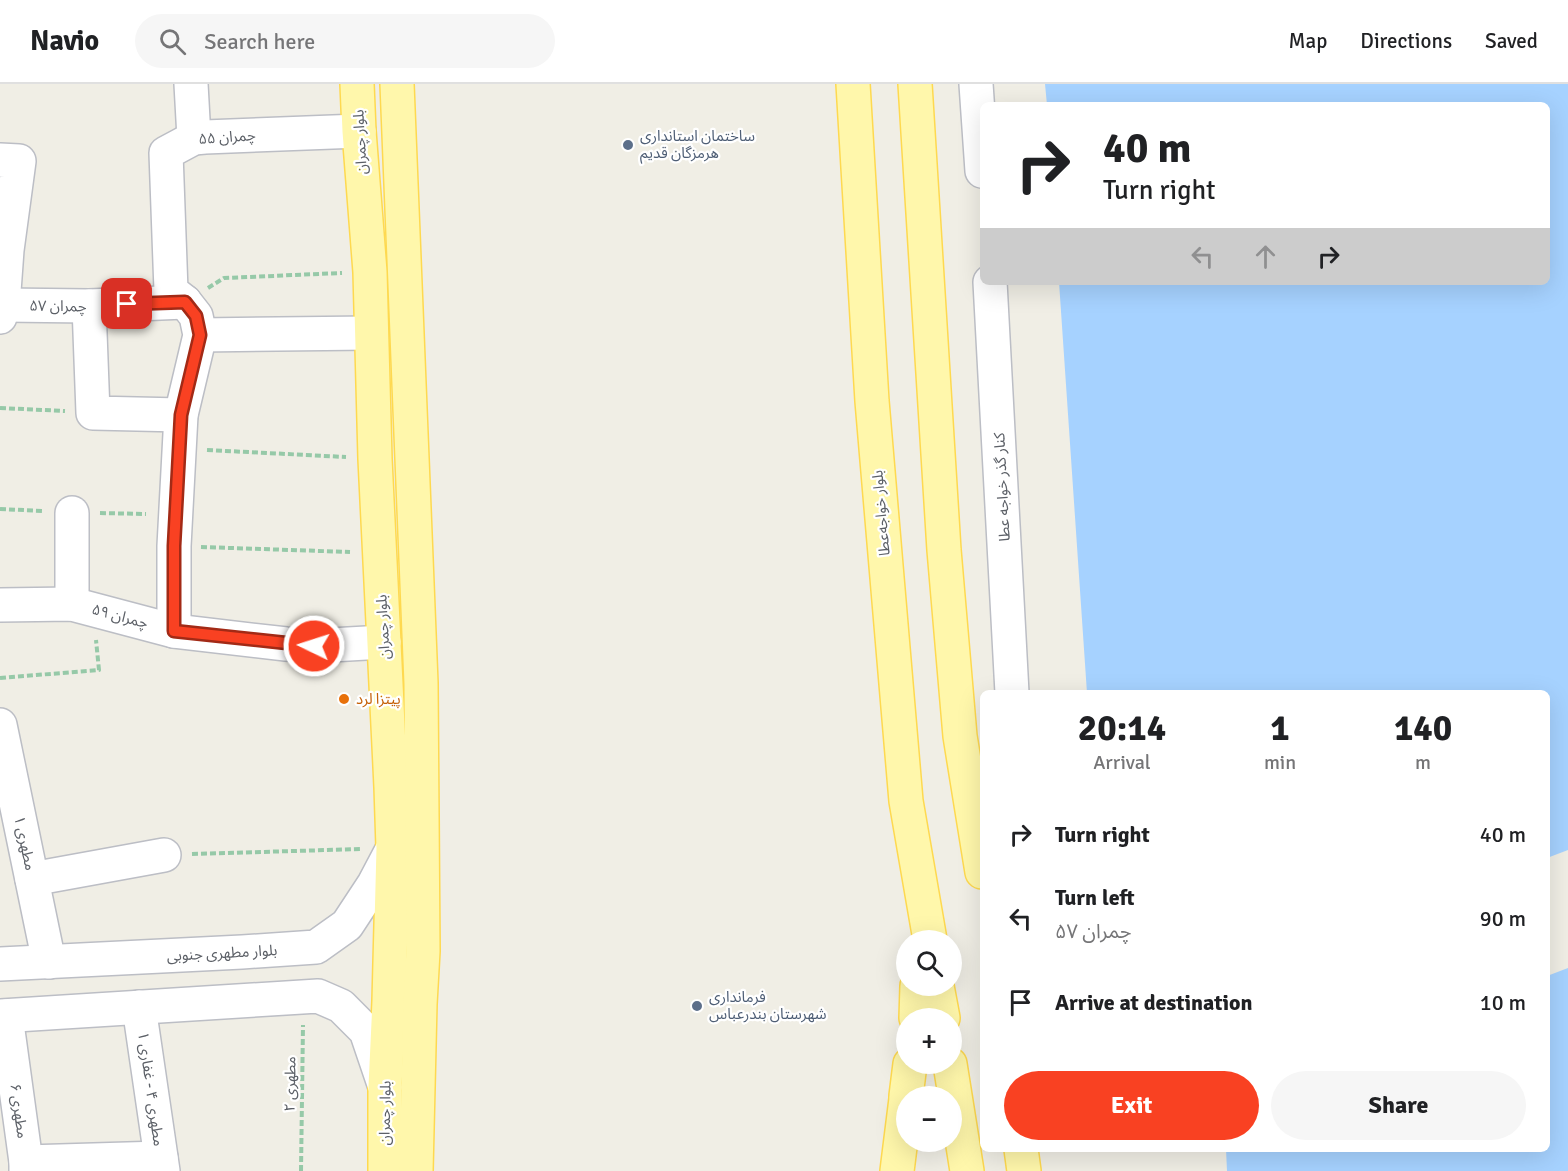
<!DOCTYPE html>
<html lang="en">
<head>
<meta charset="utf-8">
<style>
	:root { --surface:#fff; --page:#f6f6f6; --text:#202124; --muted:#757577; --line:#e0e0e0; --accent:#f94122 }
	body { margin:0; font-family:Signika,"Noto Sans Arabic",sans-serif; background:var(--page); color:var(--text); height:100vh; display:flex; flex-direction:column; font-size:22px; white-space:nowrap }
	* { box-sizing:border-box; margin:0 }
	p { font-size:20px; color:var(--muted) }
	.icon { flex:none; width:33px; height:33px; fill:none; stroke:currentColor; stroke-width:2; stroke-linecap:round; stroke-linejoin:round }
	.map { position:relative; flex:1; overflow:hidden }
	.side { position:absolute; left:980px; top:606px; width:570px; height:462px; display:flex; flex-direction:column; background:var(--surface); border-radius:9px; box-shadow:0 6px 24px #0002 }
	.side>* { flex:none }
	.banner { position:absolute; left:980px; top:18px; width:570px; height:183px; border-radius:9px; box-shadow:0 6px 24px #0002; background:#fff; color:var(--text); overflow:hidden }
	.buttons { position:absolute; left:896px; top:846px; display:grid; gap:12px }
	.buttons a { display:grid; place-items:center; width:66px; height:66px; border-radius:50%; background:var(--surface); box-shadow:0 6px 24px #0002; font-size:30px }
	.pin { position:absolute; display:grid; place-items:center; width:51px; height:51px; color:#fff; margin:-26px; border-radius:12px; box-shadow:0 3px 9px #0006 }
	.me { position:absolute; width:66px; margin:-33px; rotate:274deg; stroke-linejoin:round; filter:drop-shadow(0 0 4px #0008) }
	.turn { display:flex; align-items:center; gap:21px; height:126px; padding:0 24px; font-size:27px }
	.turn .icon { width:78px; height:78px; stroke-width:2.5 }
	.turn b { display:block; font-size:42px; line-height:51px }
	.lanes { display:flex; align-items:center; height:57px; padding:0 24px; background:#0003; justify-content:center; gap:30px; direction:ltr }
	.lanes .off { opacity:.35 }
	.eta { display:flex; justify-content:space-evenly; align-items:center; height:102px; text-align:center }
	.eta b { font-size:36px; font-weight:700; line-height:42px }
	.action { display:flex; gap:12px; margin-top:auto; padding:12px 24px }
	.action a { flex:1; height:69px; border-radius:36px; background:var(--accent); color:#fff; font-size:24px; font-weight:700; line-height:69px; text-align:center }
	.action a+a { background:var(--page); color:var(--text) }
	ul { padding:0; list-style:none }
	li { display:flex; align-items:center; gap:18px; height:84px; padding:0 24px }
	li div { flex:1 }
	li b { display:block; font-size:22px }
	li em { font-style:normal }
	header { display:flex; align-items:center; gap:36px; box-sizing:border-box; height:84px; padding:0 30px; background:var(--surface); border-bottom:2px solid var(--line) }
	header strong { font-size:28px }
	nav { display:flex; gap:33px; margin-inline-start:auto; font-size:21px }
	.search { width:420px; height:54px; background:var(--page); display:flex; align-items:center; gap:15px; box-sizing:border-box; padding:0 21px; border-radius:33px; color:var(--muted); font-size:22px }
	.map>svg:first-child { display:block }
	.water { fill:#a6d2ff }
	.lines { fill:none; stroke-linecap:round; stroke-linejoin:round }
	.minor-casing { stroke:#bcbec5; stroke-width:36 }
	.major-casing { stroke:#fed950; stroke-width:36 }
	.path { stroke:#96c9a8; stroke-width:4; stroke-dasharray:6 3; stroke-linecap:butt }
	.minor { stroke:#fff; stroke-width:33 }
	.major { stroke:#fff7ab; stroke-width:33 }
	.route-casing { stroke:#a22a16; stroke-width:15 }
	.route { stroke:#f94122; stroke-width:10 }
	.service-dot { fill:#5c6f8a; stroke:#fff; stroke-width:2 }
	.food-dot { fill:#e8710a; stroke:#fff; stroke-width:2 }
	.labels { text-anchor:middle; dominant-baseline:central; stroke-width:4.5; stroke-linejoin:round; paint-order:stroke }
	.service-label { font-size:15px; fill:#4e5e75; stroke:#fff; text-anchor:start }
	.street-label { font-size:15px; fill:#5c6067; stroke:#fff }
	.food-label { font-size:15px; fill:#c56008; stroke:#fff; text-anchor:start }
</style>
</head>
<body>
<header>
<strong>Navio</strong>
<div class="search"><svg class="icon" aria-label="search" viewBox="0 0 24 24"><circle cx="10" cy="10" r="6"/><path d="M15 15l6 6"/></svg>Search here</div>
<nav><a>Map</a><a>Directions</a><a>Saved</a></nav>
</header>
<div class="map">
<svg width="1568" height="1087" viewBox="0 0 1568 1087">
	<rect width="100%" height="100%" fill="#f0eee5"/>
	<g class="water">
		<path d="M 1045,0 L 1568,0 L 1568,766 L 1547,774 L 1546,609 L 1087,609 L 1059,198 L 1546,198 L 1546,21 L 1047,21 Z"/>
		<path d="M 1568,884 L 1568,1087 L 1227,1087 L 1226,1065 L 1546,1065 L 1547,892 Z"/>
	</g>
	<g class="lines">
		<g class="minor-casing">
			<g id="minor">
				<path d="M 191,0 L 194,54"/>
				<path d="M 976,0 L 982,87"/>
				<path d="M 0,76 L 19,77 L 7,166 L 3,221 L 0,233"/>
				<path d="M 990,198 L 1012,609"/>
				<path d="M 3,221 L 89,222 L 185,218"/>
				<path d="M 89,222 L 93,329 L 181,331"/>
				<path d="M 200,251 L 371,249"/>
				<path d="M 72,520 L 72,429"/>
				<path d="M 0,521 L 72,520 L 174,547 L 286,560 L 313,562 L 384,558"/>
				<path d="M 174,547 L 174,462 L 181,331 L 200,251 L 196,232 L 185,218 L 171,207 L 166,69 L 194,54 L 205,53 L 359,47"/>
				<path d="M 0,641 L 49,878"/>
				<path d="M 32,795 L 164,771"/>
				<path d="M 0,880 L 242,868 L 316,863 L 347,841 L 374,800 L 393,764"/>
				<path d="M 139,923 L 163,1087"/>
				<path d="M 0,932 L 318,912 L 341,922 L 366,947 L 385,1003"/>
				<path d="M 6,932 L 26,1078 L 26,1087"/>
				<path d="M 26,1078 L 161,1074"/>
			</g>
		</g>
		<g class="major-casing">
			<g id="major">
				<path d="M 357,0 L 359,47 L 370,188 L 375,375 L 391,703 L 393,764 L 389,917 L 385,1003 L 385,1087"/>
				<path d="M 397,0 L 421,599 L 423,867 L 420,920 L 416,1087"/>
				<path d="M 853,0 L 872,317 L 906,717 L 930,856"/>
				<path d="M 915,0 L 944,466 L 960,652 L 982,788"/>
				<path d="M 937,902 L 943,934"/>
				<path d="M 916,934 L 917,902"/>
				<path d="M 950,980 L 967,1087"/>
				<path d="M 906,1012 L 910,980"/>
				<path d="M 1021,1065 L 1024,1087"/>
				<path d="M 897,1087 L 906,1015"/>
			</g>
		</g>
		<g class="path">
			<path d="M 208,204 L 224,194 L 342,189"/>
			<path d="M 0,324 L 65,327"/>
			<path d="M 207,366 L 346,373"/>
			<path d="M 0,425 L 44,427"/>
			<path d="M 100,429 L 146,430"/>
			<path d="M 201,463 L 350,468"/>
			<path d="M 0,594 L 99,586 L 96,556"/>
			<path d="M 192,770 L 362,765"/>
			<path d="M 301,1087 L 303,941"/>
		</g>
		<use href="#minor" class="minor"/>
		<use href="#major" class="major"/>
	</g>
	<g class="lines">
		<g class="route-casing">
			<path id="route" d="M 127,220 L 185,218 L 196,232 L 200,251 L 181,331 L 174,462 L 174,547 L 314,562"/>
		</g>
		<use href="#route" class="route"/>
	</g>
	<g class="service-dot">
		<circle cx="628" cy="61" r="6"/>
		<circle cx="697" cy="922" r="6"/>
	</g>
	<circle class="food-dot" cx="344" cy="615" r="6"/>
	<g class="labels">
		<g class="service-label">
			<text x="640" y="52">ساختمان استانداری<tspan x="640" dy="17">هرمزگان قدیم</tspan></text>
			<text x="709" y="913">فرمانداری<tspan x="709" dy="17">شهرستان بندرعباس</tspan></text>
		</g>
		<g class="street-label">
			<text transform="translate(227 53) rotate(-4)">چمران ۵۵</text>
			<text transform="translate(360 58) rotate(-93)">بلوار چمران</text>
			<text transform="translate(58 222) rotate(1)">چمران ۵۷</text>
			<text transform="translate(1002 403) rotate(-93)">کنار گذر خواجه عطا</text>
			<text transform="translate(881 429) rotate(-95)">بلوار خواجه‌عطا</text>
			<text transform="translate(120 532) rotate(15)">چمران ۵۹</text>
			<text transform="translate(383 543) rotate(-93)">بلوار چمران</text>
			<text transform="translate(25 759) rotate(78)">مطهری ۱</text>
			<text transform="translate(222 869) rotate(-3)">بلوار مطهری جنوبی</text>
			<text transform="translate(290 1000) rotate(-89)">مطهری ۲</text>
			<text transform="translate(151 1005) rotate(82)">مطهری ۴ - غفاری ۱</text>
			<text transform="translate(19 1027) rotate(82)">مطهری ۶</text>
			<text transform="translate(385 1029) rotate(-89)">بلوار چمران</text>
		</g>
		<g class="food-label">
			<text x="356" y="615">پیتزا لرد</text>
		</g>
	</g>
</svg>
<div class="buttons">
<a><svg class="icon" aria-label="search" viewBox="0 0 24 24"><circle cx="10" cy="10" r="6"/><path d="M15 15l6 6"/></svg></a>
<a>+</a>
<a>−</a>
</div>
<div class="pin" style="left:127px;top:220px;background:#d93025"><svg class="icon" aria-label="arrive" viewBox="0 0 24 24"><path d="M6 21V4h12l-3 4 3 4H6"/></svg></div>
<svg class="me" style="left:314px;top:562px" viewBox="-20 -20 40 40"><circle r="17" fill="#f94122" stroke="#fff" stroke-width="3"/><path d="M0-11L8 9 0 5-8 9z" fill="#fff"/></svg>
<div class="banner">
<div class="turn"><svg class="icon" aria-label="right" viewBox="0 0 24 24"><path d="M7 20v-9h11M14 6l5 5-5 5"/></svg><div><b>40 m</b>Turn right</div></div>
<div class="lanes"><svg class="icon off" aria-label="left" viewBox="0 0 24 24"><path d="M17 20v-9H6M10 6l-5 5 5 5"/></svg><svg class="icon off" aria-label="ahead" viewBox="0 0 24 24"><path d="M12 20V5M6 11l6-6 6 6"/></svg><svg class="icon" aria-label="right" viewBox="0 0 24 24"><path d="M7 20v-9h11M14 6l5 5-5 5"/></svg></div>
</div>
<section class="side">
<div class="eta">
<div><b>20:14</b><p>Arrival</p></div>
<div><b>1</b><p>min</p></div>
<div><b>140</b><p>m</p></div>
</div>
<ul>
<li><svg class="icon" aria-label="right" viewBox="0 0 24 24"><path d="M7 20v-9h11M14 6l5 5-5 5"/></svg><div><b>Turn right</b></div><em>40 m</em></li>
<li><svg class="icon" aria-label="left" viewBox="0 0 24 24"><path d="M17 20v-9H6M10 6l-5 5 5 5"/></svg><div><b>Turn left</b><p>چمران ۵۷</p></div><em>90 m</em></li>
<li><svg class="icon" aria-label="arrive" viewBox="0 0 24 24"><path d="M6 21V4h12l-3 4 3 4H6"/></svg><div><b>Arrive at destination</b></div><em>10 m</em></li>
</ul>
<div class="action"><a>Exit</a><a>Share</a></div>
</section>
</div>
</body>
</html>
